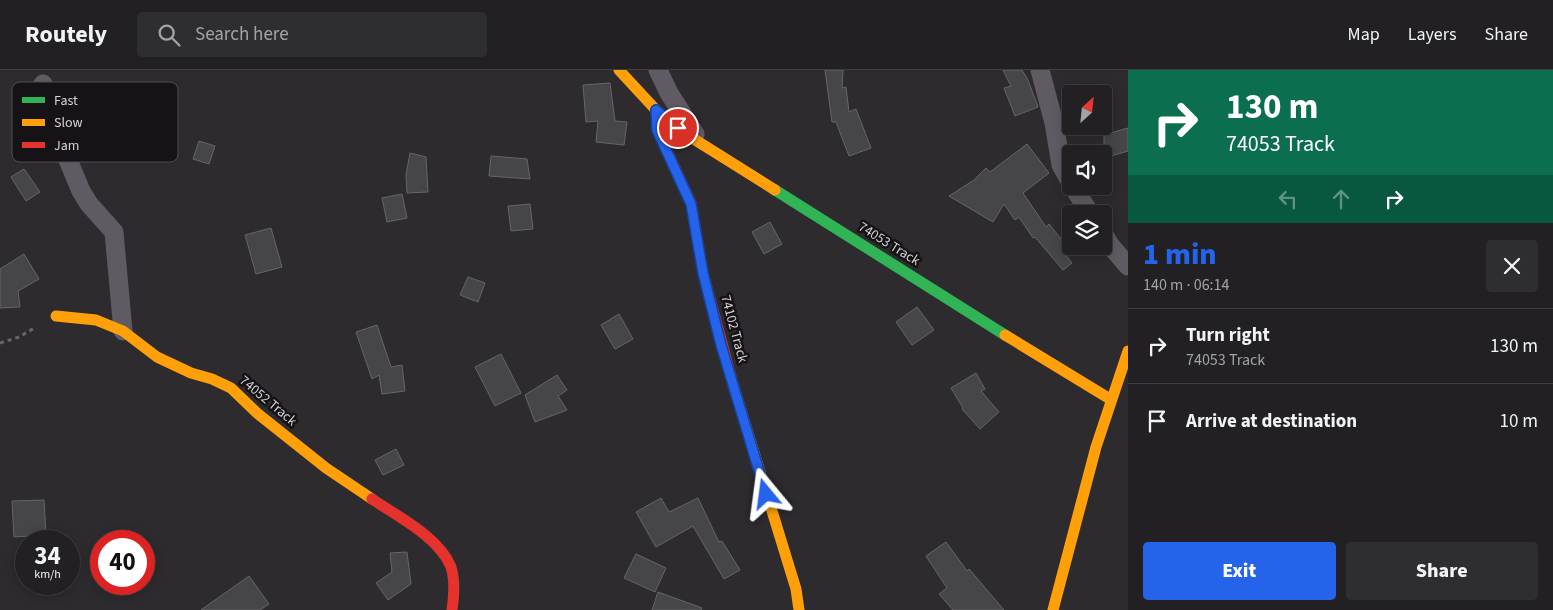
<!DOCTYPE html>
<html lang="en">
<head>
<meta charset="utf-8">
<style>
	:root { --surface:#222022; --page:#2e2d2f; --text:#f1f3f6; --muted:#a2a3a5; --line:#3f3e40; --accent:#2563eb }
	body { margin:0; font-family:"Source Sans 3",sans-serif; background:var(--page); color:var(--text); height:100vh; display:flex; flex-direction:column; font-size:19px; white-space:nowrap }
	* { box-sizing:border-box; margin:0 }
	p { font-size:16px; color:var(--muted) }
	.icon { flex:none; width:28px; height:28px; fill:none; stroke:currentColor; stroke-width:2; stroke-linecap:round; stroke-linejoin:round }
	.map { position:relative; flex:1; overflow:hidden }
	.side { display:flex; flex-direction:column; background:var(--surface); width:425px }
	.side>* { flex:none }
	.guide { background:#0b6e4f; color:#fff; overflow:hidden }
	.needle { width:32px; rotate:27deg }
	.tools { position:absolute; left:1062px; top:15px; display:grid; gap:10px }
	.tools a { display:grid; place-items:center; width:50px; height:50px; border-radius:5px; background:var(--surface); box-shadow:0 2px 12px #0003,0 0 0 1px var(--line); font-size:25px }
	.speed { position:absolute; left:15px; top:460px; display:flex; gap:10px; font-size:25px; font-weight:700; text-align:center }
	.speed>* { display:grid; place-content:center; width:65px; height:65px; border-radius:50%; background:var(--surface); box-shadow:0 2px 12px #0003,0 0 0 1px var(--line); line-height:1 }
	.speed small { font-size:12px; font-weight:400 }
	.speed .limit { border:8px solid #d22; background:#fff; color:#111 }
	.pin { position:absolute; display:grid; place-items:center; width:42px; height:42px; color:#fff; margin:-21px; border:2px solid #fff; border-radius:50%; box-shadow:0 1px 5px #0007 }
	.me { position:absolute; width:55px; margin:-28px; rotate:344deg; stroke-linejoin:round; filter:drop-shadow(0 0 4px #0008) }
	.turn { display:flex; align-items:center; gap:18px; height:105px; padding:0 15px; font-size:22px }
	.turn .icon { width:65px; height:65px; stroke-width:2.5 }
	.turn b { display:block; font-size:35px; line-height:42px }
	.lanes { display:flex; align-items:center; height:48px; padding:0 15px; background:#0003; justify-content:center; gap:25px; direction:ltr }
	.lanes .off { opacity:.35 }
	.round { display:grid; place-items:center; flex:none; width:52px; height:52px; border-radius:5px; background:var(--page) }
	.head { display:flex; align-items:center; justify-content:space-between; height:85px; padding:0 15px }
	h1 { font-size:30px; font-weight:800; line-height:38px; color:var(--accent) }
	.button { display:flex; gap:10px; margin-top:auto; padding:10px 15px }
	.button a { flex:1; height:58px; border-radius:5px; background:var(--accent); color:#fff; font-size:20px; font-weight:800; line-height:58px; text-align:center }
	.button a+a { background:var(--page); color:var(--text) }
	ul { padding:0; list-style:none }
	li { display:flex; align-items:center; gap:15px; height:75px; padding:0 15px; border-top:1px solid var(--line) }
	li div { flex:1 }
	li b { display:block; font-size:19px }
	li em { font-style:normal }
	header { display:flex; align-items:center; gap:30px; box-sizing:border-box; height:70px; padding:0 25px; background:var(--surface); border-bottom:1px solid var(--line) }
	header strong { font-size:24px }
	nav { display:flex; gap:28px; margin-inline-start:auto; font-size:18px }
	.search { width:350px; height:45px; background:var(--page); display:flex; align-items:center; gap:12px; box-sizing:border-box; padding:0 18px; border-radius:5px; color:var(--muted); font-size:19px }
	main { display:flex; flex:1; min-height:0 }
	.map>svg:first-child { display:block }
	.building { fill:#464548; stroke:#676568 }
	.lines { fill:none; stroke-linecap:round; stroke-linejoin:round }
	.path { stroke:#69666a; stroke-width:3; stroke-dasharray:4 4; stroke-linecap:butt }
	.street { stroke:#605b63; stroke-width:19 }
	.fast { stroke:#30b455; stroke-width:11 }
	.slow { stroke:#ff9f0a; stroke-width:11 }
	.jam { stroke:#e5322d; stroke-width:11 }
	.route-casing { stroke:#184099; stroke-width:12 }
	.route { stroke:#2563eb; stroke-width:9 }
	.labels { text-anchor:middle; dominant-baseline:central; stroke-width:5; stroke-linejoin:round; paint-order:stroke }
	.street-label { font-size:14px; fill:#d5d3d6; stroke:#151316 }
	.key { fill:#151316; stroke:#4f4d50; stroke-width:1 }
	.key-label { font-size:14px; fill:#d5d3d6 }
</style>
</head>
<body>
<header>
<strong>Routely</strong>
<div class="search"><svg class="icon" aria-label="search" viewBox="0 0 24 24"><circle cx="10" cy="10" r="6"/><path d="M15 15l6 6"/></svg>Search here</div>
<nav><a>Map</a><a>Layers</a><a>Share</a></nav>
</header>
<main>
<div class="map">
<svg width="1128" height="540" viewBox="0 0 1128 540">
	<rect width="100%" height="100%" fill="#2d2b2e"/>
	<g class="building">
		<path d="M 825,0 L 843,0 L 842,18 L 846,17 L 849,42 L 856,39 L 871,78 L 849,86 L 836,52 L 832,52 Z"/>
		<path d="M 1003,0 L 1022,0 L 1028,10 L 1038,37 L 1015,46 L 1004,18 L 1011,16 Z"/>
		<path d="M 610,13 L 615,51 L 627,52 L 624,75 L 596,72 L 598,51 L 586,52 L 583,15 Z"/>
		<path d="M 1128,58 L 1128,81 L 1104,88 L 1104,65 Z"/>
		<path d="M 199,71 L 215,76 L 209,94 L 193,89 Z"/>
		<path d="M 1027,74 L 1049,103 L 1023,123 L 1046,157 L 1049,154 L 1070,180 L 1065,184 L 1072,193 L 1063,200 L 1035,167 L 1033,168 L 1019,147 L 1015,150 L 1004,134 L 993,152 L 949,126 L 974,110 L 986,98 L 990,102 Z"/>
		<path d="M 410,83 L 426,87 L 428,122 L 407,123 L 406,105 Z"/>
		<path d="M 491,86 L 527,89 L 530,109 L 489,106 Z"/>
		<path d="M 24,99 L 40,122 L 26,131 L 11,107 Z"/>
		<path d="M 402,124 L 407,148 L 387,152 L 382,128 Z"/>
		<path d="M 530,134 L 533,159 L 511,161 L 508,136 Z"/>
		<path d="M 770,152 L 782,174 L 764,184 L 752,162 Z"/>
		<path d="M 271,158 L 282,197 L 256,204 L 245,165 Z"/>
		<path d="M 24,184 L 39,209 L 18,221 L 20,237 L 0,238 L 0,199 Z"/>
		<path d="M 468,207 L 485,213 L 478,232 L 460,225 Z"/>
		<path d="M 917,237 L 934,260 L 912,275 L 896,252 Z"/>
		<path d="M 619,244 L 633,269 L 615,279 L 601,255 Z"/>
		<path d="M 377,255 L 391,297 L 402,295 L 405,321 L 382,324 L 379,305 L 372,309 L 356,262 Z"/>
		<path d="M 501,284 L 521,323 L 495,336 L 475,297 Z"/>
		<path d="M 976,303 L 985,319 L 981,321 L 999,342 L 980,359 L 962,339 L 963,338 L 951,318 Z"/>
		<path d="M 557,305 L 567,320 L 558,326 L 567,340 L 535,352 L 525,325 Z"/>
		<path d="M 396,379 L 404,395 L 383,405 L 375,390 Z"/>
		<path d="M 661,428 L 669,442 L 698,428 L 719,472 L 722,471 L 740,500 L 724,509 L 693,456 L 656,477 L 636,442 Z"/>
		<path d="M 44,430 L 46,465 L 14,467 L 12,431 Z"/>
		<path d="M 946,472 L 967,501 L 969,499 L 1004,540 L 953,540 L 939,524 L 947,518 L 926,486 Z"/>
		<path d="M 407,482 L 411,514 L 388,530 L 376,513 L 392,502 L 390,483 Z"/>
		<path d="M 636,484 L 666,498 L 655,522 L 624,508 Z"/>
		<path d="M 249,506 L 269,534 L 260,540 L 201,540 Z"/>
		<path d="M 658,522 L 702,538 L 701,540 L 652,540 Z"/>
	</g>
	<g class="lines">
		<path class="path" d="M 0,273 L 19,267 L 36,257"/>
		<g class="street">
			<path d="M 658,0 L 669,23 L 695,64"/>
			<path d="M 1040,0 L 1054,53 L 1061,95 L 1071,113"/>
			<path d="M 43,14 L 56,61 L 81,121 L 89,134 L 114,162 L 123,261"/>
			<path d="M 1073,116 L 1090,144"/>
			<path d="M 1104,165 L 1110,175 L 1128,196"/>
		</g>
		<path class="fast" d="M 775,120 L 1005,265"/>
		<g class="slow">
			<path d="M 619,0 L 656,40 L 689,66 L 775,120"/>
			<path d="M 56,246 L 96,250 L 123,261 L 157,287 L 191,303 L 212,309 L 231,318 L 257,343 L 326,398 L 372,429"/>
			<path d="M 1005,265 L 1110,329"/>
			<path d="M 733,314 L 796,519 L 799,540"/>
			<path d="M 1053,540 L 1096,377 L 1128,281"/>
		</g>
		<g class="jam">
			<path d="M 656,40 L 657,59 L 691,133 L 703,203 L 733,314"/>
			<path d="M 372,429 C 397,446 439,467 451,497 C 455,510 454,527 452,540"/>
		</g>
	</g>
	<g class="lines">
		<g class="route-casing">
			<path id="route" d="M 678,58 L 656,40 L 657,60 L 691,134 L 703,203 L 721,275 L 766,424"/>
		</g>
		<use href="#route" class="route"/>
	</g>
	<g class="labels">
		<g class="street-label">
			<text transform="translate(889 174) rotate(32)">74053 Track</text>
			<text transform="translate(734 259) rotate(75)">74102 Track</text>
			<text transform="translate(268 331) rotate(40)">74052 Track</text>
		</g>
	</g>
	<rect x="12" y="12" width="166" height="80" rx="8" class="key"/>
	<rect x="22" y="27" width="23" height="6" fill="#30b455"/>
	<rect x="22" y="49" width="23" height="7" fill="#ff9f0a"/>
	<rect x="22" y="72" width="23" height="6" fill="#e5322d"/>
	<g class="key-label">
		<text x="54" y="35">Fast</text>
		<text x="54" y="57">Slow</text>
		<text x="54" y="80">Jam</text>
	</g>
</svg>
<div class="tools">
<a><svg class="needle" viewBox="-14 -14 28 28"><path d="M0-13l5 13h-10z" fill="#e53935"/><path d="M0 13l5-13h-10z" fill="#a2a3a5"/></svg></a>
<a><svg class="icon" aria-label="sound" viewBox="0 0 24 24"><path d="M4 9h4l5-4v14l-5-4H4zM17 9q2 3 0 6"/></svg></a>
<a><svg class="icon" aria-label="layers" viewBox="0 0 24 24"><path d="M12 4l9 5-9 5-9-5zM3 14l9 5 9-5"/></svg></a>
</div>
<div class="speed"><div>34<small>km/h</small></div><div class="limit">40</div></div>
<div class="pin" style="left:678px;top:58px;background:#d93025"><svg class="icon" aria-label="arrive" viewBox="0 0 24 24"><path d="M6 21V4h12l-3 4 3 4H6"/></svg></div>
<svg class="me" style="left:766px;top:424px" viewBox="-20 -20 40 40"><path d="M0-17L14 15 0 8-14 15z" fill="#2563eb" stroke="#fff" stroke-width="4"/></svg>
</div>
<section class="side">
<div class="guide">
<div class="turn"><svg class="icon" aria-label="right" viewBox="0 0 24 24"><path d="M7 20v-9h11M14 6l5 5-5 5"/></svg><div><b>130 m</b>74053 Track</div></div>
<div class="lanes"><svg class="icon off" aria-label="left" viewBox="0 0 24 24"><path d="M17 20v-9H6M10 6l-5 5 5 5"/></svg><svg class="icon off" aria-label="ahead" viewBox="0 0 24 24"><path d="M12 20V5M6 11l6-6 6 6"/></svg><svg class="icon" aria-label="right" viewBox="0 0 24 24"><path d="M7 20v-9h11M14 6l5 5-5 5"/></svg></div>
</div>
<div class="head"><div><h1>1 min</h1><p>140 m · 06:14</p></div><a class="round"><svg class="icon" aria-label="close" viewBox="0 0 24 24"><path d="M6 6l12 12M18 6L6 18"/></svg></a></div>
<ul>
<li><svg class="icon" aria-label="right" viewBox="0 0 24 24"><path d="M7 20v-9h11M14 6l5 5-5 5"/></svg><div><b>Turn right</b><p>74053 Track</p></div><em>130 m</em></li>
<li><svg class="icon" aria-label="arrive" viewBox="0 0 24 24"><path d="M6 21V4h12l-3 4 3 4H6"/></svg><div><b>Arrive at destination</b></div><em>10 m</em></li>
</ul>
<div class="button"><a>Exit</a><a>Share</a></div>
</section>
</main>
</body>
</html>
